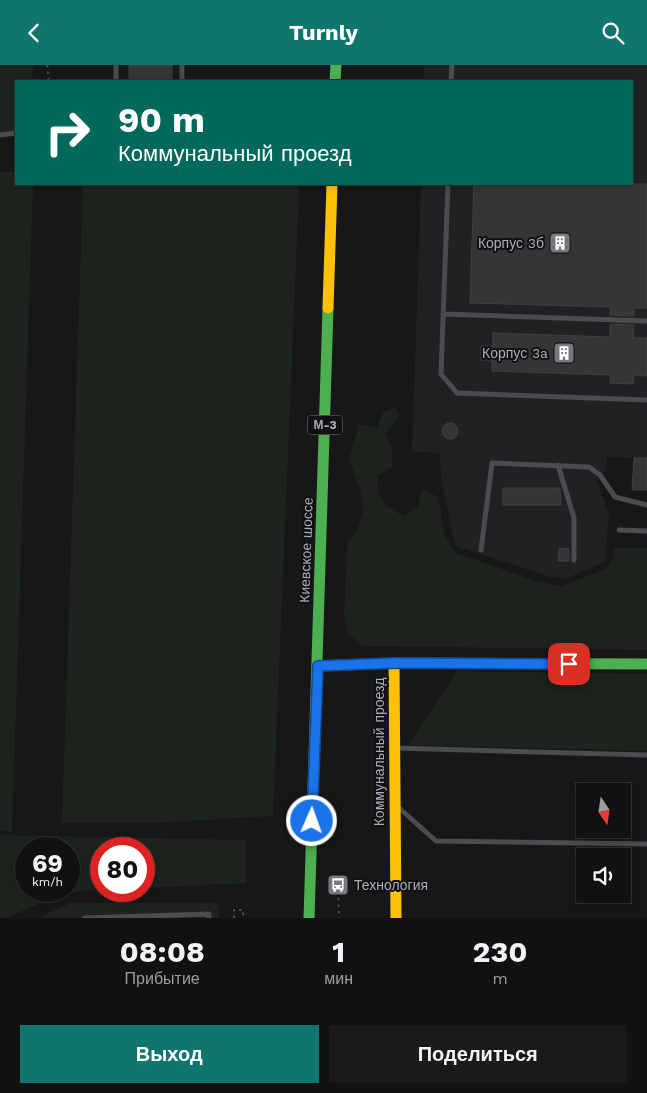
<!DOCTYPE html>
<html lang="ru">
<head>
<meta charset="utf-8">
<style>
	:root { --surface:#111; --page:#1a1a1a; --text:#f1f3f6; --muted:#9c9d9f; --line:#303131; --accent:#0f766e }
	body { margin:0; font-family:"Work Sans",sans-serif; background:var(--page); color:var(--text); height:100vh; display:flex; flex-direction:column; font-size:19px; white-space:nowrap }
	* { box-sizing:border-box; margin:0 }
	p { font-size:16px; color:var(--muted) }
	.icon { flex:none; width:28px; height:28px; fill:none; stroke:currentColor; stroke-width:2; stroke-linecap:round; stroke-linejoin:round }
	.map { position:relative; height:853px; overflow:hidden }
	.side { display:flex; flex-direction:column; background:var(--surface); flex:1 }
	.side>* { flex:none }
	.banner { position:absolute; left:15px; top:15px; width:618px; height:105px; border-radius:0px; box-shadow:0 2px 8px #0003,0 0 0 1px var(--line); background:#00695c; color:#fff; overflow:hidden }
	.needle { width:32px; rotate:167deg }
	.tools { position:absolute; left:576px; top:718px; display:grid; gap:10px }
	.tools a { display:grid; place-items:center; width:55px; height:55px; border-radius:0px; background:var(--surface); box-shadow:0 2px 8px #0003,0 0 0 1px var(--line); font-size:25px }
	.speed { position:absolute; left:15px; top:772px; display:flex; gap:10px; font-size:25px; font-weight:700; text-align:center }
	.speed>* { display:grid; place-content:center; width:65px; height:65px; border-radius:50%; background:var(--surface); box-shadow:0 2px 8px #0003,0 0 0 1px var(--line); line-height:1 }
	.speed small { font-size:12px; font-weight:400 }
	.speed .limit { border:8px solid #d22; background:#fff; color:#111 }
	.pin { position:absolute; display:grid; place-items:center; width:42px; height:42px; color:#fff; margin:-21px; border-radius:10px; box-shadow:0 2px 8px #0006 }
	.me { position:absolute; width:55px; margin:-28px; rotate:2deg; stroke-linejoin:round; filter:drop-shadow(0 0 4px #0008) }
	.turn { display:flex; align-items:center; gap:18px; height:105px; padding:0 20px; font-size:22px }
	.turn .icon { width:65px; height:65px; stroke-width:2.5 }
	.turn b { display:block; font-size:35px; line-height:42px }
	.eta { display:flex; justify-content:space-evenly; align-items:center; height:85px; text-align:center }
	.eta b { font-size:30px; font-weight:700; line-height:35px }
	.button { display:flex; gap:10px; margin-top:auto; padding:10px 20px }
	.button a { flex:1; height:58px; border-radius:0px; background:var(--accent); color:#fff; font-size:20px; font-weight:700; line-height:58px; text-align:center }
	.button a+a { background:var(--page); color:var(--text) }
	header { display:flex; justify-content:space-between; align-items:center; height:65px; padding:0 20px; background:var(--accent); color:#fff; font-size:22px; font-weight:700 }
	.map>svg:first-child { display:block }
	.built { fill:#212123 }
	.green { fill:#1d241e; fill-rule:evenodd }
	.building { fill:#353536; stroke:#3f4043 }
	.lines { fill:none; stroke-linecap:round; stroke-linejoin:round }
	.path { stroke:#4d4e52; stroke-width:2; stroke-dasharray:2.5 4; stroke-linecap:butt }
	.lane { stroke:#4b4c50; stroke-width:5 }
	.fast { stroke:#4caf50; stroke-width:11 }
	.slow { stroke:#ffc107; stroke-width:11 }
	.route-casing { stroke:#114b97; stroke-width:12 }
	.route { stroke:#1a73e8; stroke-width:9 }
	.labels { text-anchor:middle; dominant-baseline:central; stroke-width:4; stroke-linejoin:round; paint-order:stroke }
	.shield { fill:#111113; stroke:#7b7e86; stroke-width:1 }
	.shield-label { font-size:12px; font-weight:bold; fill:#a8adb8 }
	.poi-label { font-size:14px; fill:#a8adb8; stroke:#111113; text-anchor:end }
	.street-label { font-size:14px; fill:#a8adb8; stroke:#111113 }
</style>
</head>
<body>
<header><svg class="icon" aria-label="back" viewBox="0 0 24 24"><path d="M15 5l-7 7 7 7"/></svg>Turnly<svg class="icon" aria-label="search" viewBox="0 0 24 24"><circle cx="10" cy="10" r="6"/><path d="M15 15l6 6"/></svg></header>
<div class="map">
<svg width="647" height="853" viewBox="0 0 647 853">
	<rect width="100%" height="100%" fill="#171717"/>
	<path class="built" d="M 424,0 L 647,0 L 647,425 L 632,425 L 634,393 L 607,392 L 606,405 L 596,414 L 609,450 L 605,497 L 565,514 L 547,511 L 455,481 L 441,411 L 440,388 L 412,387 L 421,119 L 631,119 L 631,16 L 424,16 Z"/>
	<g class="green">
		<path d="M 0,0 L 33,0 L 32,16 L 16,16 L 16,68 L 0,68 Z"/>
		<path d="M 0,107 L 16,107 L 16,119 L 33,119 L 12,767 L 0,765 Z"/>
		<path d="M 83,119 L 295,119 L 299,123 L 273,751 L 150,758 L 62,758 Z"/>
		<path d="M 394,342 L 400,351 L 386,368 L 392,384 L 392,402 L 377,411 C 378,434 383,440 404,451 L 418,441 L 422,424 L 438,432 L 445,470 L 456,488 L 536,516 L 561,521 L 606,504 L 612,495 L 615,483 L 647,483 L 647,585 L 363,581 L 348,569 L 344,552 L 347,478 L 358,463 L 363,446 L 361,428 L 349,394 L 359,359 L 377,363 L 383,348 Z"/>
		<path d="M 457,606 L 647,609 L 647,686 L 408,680 Z"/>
		<path d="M 0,770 L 246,775 L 246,818 L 144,823 L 144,784 L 101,784 L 101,825 L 65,827 L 6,853 L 0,853 ZM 26,784 L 69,784 L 69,826 L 26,826 Z"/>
		<path d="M 70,838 L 218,838 L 219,853 L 38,853 Z"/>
	</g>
	<g class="building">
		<rect x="129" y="0" width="43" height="16"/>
		<path d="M 474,119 L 647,119 L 647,243 L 634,243 L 634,251 L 610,250 L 611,242 L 470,238 Z"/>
		<path d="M 610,259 L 634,260 L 633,273 L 647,273 L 647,311 L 634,310 L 633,319 L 610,318 L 610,310 L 492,306 L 492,295 L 481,295 L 481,281 L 493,281 L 493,268 L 610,272 Z"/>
		<circle cx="450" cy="366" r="8"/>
		<path d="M 634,393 L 647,393 L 647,425 L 632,425 Z"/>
		<path d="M 503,423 L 560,423 L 561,440 L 503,440 Z"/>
		<path d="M 559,483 L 569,484 L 569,496 L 558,496 Z"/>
	</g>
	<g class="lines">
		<g class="path">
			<path d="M 47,0 L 49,16"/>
			<path d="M 338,820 L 339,853"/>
			<path d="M 234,853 L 234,845 L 243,845 L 243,853"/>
		</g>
		<g class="lane">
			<path d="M 116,16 L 116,0"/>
			<path d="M 182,16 L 182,0"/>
			<path d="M 451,16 L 452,0"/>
			<path d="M 0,70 L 16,68"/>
			<path d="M 448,119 L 441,309 L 457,328 L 647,335"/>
			<path d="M 443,249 L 647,256"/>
			<path d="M 558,400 L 574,453 L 574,495"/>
			<path d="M 619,465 L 647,466"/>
			<path d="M 481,485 L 492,398 L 589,402 L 600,410 L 615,432 L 647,440"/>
			<path d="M 395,683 L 647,690"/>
			<path d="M 398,742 L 436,776 L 647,779"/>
			<path d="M 85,853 L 209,849 L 209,853"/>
		</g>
		<g class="fast">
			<path d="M 335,16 L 336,0"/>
			<path d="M 318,601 L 394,598 L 647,599"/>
			<path d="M 309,853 L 328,243"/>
		</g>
		<g class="slow">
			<path d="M 328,243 L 332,119"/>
			<path d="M 394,598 L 396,853"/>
		</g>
	</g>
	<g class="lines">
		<g class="route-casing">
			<path id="route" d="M 312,756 L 318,601 L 394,598 L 569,599"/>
		</g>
		<use href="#route" class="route"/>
	</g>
	<defs>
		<g id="building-square" transform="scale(1.125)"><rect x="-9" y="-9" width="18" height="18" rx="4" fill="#757880" stroke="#111113"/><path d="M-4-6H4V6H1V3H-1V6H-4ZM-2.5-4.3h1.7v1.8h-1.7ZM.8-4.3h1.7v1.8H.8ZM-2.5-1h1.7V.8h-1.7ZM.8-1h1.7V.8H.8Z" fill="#fff"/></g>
		<g id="bus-square" transform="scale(1.125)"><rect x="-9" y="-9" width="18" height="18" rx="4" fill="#757880" stroke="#111113"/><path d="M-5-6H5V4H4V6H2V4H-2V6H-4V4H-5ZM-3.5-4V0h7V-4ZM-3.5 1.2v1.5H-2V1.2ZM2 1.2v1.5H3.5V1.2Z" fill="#fff"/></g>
	</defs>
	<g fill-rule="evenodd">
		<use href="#building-square" x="560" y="178"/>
		<use href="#building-square" x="564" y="288"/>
		<use href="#bus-square" x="338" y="820"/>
	</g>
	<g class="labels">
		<rect class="shield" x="307.5" y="350.5" width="35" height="19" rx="4"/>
		<g class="shield-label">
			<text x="325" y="360">М-3</text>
		</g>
		<g class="poi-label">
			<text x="544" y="178">Корпус 3б</text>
			<text x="548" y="288">Корпус 3a</text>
			<text x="354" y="820" text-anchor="start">Технология</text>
		</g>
		<g class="street-label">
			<text transform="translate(306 485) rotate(-88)">Киевское шоссе</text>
			<text transform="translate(379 687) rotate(-90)">Коммунальный проезд</text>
		</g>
	</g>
</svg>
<div class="tools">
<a><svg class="needle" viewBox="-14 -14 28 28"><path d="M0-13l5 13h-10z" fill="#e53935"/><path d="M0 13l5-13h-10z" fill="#9c9d9f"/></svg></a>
<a><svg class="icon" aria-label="sound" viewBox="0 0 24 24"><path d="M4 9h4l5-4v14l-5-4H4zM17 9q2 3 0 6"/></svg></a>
</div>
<div class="speed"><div>69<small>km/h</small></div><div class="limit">80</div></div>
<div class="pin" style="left:569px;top:599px;background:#d93025"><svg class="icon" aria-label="arrive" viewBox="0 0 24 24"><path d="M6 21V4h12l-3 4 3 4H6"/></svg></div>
<svg class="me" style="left:312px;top:756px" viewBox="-20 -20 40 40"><circle r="17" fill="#1a73e8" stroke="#fff" stroke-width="3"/><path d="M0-11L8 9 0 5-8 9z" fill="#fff"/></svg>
<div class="banner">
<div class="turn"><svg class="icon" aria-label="right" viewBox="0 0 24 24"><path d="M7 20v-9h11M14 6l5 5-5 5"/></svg><div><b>90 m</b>Коммунальный проезд</div></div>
</div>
</div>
<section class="side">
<div class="eta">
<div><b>08:08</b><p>Прибытие</p></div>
<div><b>1</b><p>мин</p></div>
<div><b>230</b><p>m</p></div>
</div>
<div class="button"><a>Выход</a><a>Поделиться</a></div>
</section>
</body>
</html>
